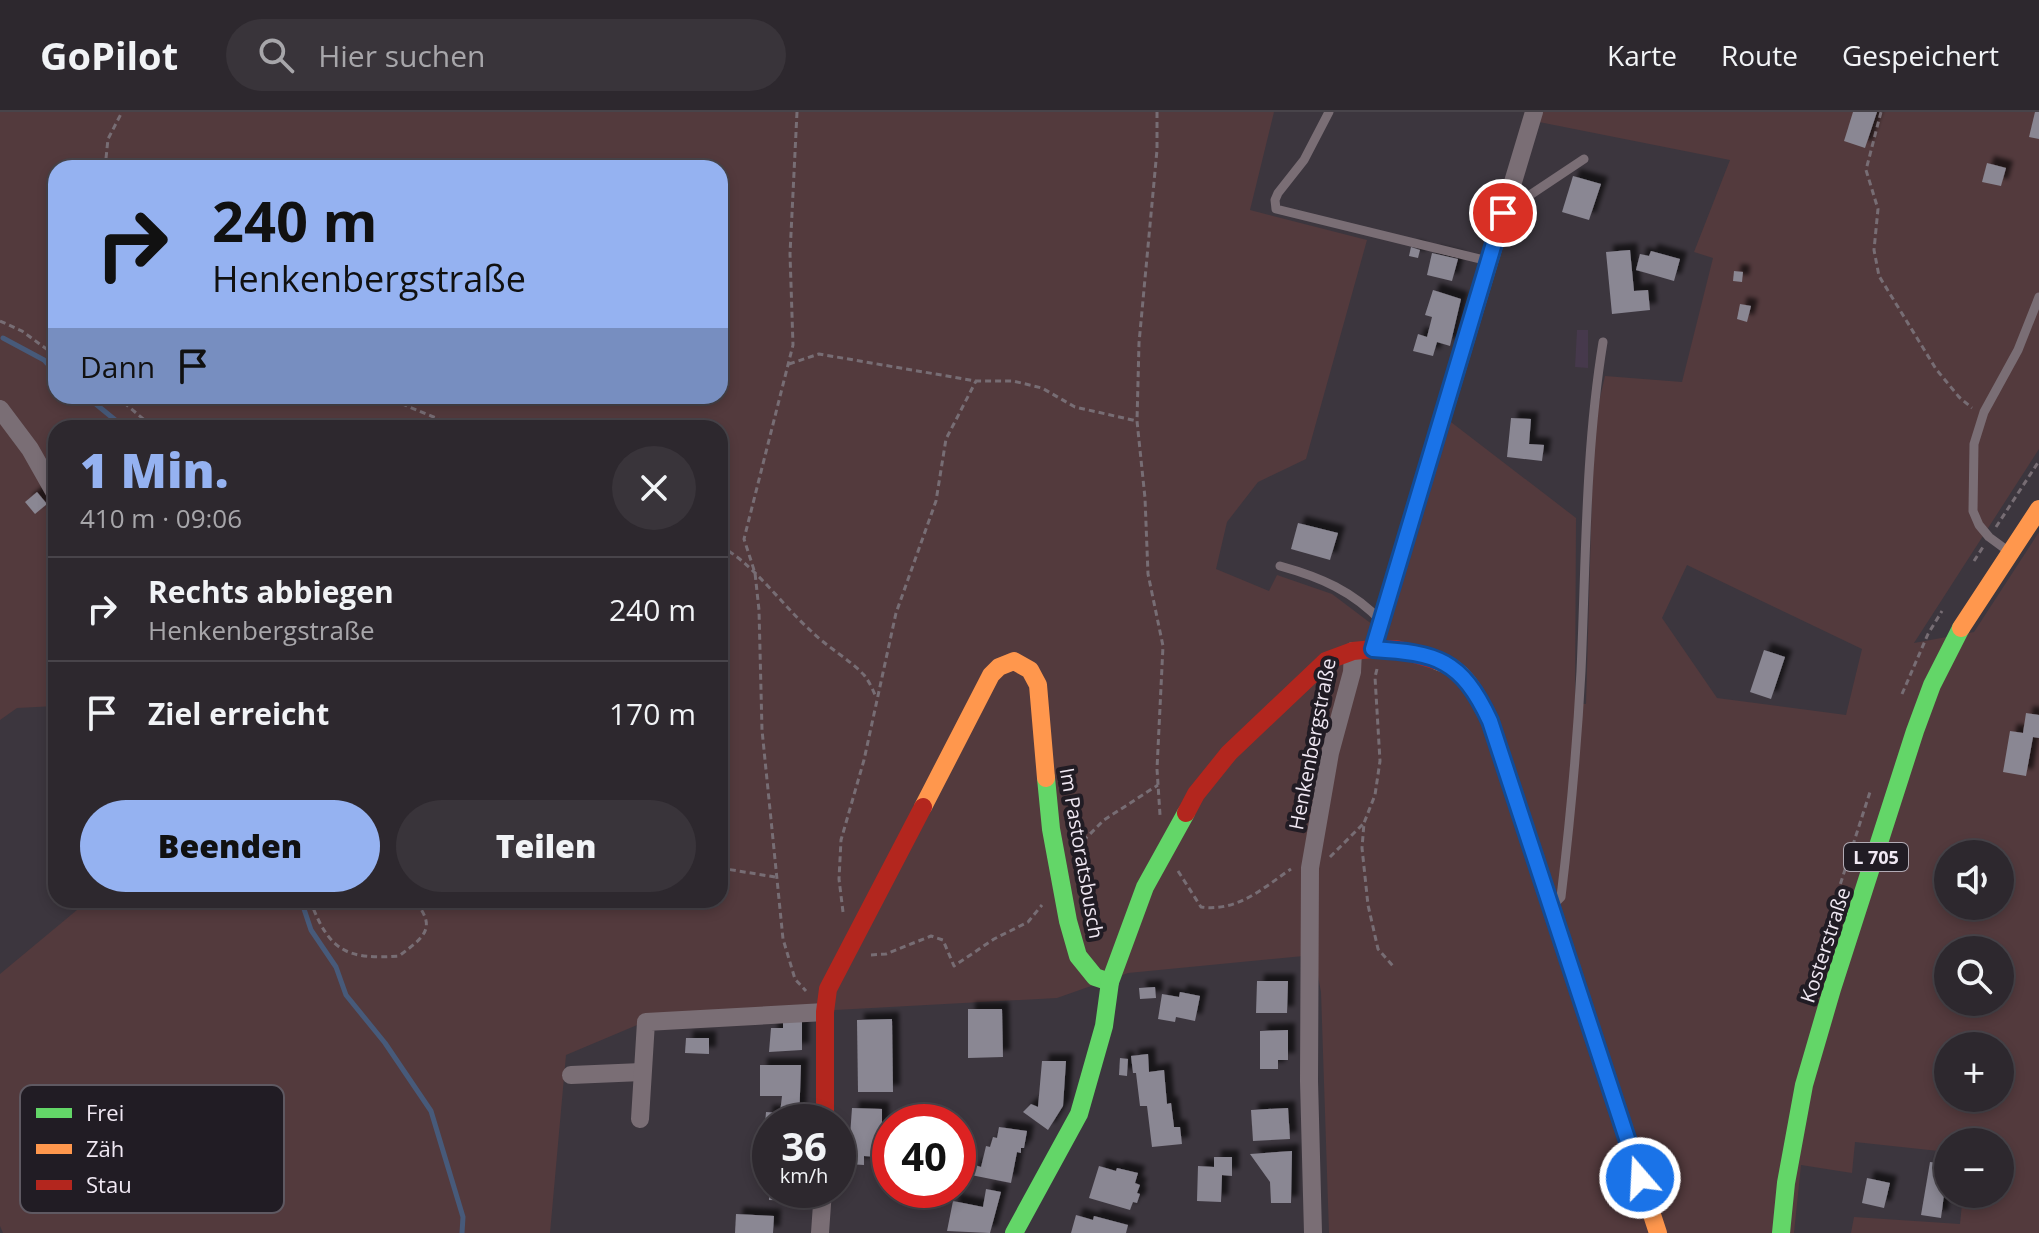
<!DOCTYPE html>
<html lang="de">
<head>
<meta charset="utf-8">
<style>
	:root { --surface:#2d282e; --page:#39343a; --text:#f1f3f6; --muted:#a7a6aa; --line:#48444a; --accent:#95b2f1 }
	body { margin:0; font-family:"Open Sans",sans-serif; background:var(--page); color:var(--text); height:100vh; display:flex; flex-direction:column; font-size:30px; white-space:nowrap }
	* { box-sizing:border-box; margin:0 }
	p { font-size:26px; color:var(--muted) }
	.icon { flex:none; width:44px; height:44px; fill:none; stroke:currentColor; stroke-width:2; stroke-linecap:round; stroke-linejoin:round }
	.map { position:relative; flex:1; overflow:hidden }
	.drawer { position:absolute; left:48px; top:308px; width:680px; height:488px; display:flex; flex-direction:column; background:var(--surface); border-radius:24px; box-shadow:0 4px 12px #0003,0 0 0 2px var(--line) }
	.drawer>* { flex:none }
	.top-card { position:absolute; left:48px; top:48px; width:680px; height:244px; border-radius:24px; box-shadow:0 4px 12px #0003,0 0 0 2px var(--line); background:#95b2f1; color:#111; overflow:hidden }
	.buttons { position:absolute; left:1934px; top:728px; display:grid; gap:16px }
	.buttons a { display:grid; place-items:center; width:80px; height:80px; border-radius:50%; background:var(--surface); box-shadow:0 4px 12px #0003,0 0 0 2px var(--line); font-size:40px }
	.speed { position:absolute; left:752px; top:992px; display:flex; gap:16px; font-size:40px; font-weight:700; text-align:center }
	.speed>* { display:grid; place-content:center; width:104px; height:104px; border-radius:50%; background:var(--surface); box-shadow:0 4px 12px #0003,0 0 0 2px var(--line); line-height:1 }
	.speed small { font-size:20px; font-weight:400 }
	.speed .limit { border:12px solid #d22; background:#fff; color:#111 }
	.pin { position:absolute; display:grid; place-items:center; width:68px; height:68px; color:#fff; margin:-34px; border:4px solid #fff; border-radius:50%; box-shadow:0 2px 8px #0007 }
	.me { position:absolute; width:88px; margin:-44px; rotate:341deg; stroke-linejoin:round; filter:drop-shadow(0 0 6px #0008) }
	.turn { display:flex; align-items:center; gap:28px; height:168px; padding:0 32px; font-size:36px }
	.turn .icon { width:104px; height:104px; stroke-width:2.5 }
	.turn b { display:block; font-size:56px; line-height:68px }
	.then { display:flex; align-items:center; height:76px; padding:0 32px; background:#0003; gap:16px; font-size:30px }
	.round { display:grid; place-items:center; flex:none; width:84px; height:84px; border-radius:42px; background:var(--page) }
	.summary { display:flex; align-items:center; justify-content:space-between; height:136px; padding:0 32px }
	h1 { font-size:48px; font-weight:800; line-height:60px; color:var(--accent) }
	.button { display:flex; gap:16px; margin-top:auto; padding:16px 32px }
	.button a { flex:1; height:92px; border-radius:48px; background:var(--accent); color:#111; font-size:32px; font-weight:800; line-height:92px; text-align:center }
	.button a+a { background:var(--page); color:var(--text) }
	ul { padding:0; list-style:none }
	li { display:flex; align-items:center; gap:24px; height:104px; padding:0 32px; border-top:2px solid var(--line) }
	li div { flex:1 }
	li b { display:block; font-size:30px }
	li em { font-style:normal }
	header { display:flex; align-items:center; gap:48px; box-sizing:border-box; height:112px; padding:0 40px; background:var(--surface); border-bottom:2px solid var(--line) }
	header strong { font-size:38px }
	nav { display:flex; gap:44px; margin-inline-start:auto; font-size:28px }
	.search { width:560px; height:72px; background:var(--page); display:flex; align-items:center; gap:20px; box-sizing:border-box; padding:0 28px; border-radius:44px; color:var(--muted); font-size:30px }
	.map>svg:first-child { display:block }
	.built { fill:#46394c }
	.green { fill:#533a3d; fill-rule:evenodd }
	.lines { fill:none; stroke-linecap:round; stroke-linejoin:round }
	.stream { stroke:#475a7a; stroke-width:5 }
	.building { fill:#8a8793; filter:url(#shadow) }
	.path { stroke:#776d74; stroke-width:3; stroke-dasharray:6 4; stroke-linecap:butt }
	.lane { stroke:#7a6e75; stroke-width:9 }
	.street { stroke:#7a6e75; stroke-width:18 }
	.fast { stroke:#63d668; stroke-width:18 }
	.slow { stroke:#ff974d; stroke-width:18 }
	.jam { stroke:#b3261e; stroke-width:18 }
	.route-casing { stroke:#114b97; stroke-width:20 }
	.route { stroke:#1a73e8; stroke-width:14 }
	.labels { text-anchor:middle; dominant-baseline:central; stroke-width:8; stroke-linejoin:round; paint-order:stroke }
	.shield { fill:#211c24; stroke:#b2abb5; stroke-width:2 }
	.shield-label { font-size:18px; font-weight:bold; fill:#f0e8f3 }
	.street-label { font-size:20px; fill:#f0e8f3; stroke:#211c24 }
	.key { fill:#211c24; stroke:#5f5962; stroke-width:2 }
	.key-label { font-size:22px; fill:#f0e8f3 }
</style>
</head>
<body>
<header>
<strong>GoPilot</strong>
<div class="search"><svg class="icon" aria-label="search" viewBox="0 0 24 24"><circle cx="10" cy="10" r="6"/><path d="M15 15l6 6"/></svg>Hier suchen</div>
<nav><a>Karte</a><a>Route</a><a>Gespeichert</a></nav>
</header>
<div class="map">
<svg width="2039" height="1121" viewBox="0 0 2039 1121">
	<defs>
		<filter id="shadow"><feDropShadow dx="7" dy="-7" stdDeviation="2" flood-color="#0009"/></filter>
	</defs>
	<rect width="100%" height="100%" fill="#3c363e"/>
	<path class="built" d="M 1577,218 L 1588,218 L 1588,256 L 1575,255 Z"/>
	<path class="green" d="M 0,0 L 1274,0 L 1250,98 L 1367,128 L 1306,347 L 1258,370 L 1227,410 L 1216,457 L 1269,479 L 1277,463 L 1332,482 L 1385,522 L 1447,307 L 1576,406 L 1575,591 L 1586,592 L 1593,348 L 1596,303 L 1605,264 L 1682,270 L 1713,146 L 1694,140 L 1730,48 L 1534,9 L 1538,0 L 2039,0 L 2039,337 L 1914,531 L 1974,520 L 2039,420 L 2039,1121 L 1851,1121 L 1854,1105 L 1960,1112 L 1963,1082 L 2000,1082 L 2000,1030 L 1948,1030 L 1948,1040 L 1855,1030 L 1852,1061 L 1801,1053 L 1794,1121 L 1329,1121 L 1321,880 L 1314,843 L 1128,861 L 1057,886 L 649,908 L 566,943 L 550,1121 L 3,1121 L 0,1114 L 0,862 L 89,788 L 720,788 L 720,316 L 56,316 L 56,594 L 17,596 L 0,608 ZM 56,56 L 720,56 L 720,284 L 56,284 ZM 1687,453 L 1862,537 L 1846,603 L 1717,586 L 1662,506 ZM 1948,742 L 2000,742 L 2000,794 L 1948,794 ZM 1948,838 L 2000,838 L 2000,890 L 1948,890 ZM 1948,934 L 2000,934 L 2000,986 L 1948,986 Z"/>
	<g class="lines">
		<g class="stream">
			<path d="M 3,226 L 44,248 L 56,261"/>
			<path d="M 86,284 L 125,316"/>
			<path d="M 301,788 L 311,818 L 336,855 L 346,883 L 385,931 L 431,999 L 463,1105 L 462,1121"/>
		</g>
	</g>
	<g class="building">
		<path d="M 1853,0 L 1877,0 L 1865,36 L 1844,29 Z"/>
		<path d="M 2035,0 L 2039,0 L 2039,27 L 2029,25 Z"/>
		<path d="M 1987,51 L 2006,56 L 2001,74 L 1982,70 Z"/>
		<path d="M 1573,64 L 1601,72 L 1589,108 L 1562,100 Z"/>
		<path d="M 1411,135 L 1420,138 L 1418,146 L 1409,144 Z"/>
		<path d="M 1630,138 L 1634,179 L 1648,178 L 1650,198 L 1612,202 L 1606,140 Z"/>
		<path d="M 1651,139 L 1680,147 L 1674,169 L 1636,158 L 1640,142 L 1649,144 Z"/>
		<path d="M 1432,141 L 1458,147 L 1452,169 L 1427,163 Z"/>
		<path d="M 1734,159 L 1743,160 L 1742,170 L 1733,169 Z"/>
		<path d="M 1433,178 L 1461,187 L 1450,234 L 1437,230 L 1433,244 L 1413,239 L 1418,222 L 1427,225 L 1432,205 L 1425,203 Z"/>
		<path d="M 1740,192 L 1751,194 L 1747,210 L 1737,207 Z"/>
		<path d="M 1511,306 L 1531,307 L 1529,332 L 1544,333 L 1542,349 L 1507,345 Z"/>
		<path d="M 37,380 L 47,392 L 35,402 L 25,390 Z"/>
		<path d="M 1298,411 L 1338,421 L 1330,448 L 1291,437 Z"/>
		<path d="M 1764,538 L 1785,545 L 1771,587 L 1750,580 Z"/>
		<path d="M 2026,601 L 2039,603 L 2039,626 L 2033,625 L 2026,664 L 2003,660 L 2010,619 L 2023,621 Z"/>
		<path d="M 1257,869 L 1288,869 L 1287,901 L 1256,901 Z"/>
		<path d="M 1155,875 L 1156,886 L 1140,887 L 1139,876 Z"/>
		<path d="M 1180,880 L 1200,884 L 1195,909 L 1176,905 L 1175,910 L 1158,907 L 1162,882 L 1179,885 Z"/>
		<path d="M 968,897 L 1002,897 L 1003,945 L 968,946 Z"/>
		<path d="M 892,907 L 893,980 L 858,980 L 857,908 Z"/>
		<path d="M 783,909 L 802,910 L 802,938 L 769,940 L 771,916 L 783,916 Z"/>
		<path d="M 1288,918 L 1288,948 L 1278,948 L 1278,957 L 1260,957 L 1260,919 Z"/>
		<path d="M 686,926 L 709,926 L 709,942 L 685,941 Z"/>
		<path d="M 1148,942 L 1149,960 L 1164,958 L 1167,992 L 1171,991 L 1174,1015 L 1180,1015 L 1182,1032 L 1152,1035 L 1147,994 L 1140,994 L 1136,961 L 1133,961 L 1131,944 Z"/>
		<path d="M 1120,946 L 1128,947 L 1127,964 L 1119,963 Z"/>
		<path d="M 1042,949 L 1066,949 L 1063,994 L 1048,1018 L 1023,1000 L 1031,992 L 1038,995 Z"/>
		<path d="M 760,953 L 801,953 L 799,1010 L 770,1010 L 770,1036 L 763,1036 L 766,1000 L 780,1001 L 782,984 L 760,984 Z"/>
		<path d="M 852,996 L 882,997 L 882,1015 L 888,1016 L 888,1024 L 890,1024 L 890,1057 L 878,1055 L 877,1045 L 864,1044 L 864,1053 L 848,1052 Z"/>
		<path d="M 1288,996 L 1290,1027 L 1253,1029 L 1251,998 Z"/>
		<path d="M 999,1015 L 1027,1019 L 1024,1036 L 1021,1036 L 1021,1041 L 1017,1040 L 1011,1071 L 971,1063 L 975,1053 L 981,1055 L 986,1034 L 990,1035 L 993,1025 L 997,1026 Z"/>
		<path d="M 1292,1039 L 1291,1091 L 1271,1091 L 1270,1070 L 1250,1042 Z"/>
		<path d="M 1214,1045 L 1232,1045 L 1232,1064 L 1222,1063 L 1221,1090 L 1197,1089 L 1198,1054 L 1214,1055 Z"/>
		<path d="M 1930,1050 L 1948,1052 L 1941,1106 L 1921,1103 Z"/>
		<path d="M 1099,1054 L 1116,1059 L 1117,1056 L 1138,1061 L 1135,1071 L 1140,1073 L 1137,1081 L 1140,1082 L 1137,1091 L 1133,1090 L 1130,1098 L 1089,1086 Z"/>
		<path d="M 1867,1066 L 1890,1071 L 1884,1096 L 1862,1091 Z"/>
		<path d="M 986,1077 L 1001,1080 L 990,1121 L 947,1119 L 953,1089 L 983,1095 Z"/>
		<path d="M 769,1078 L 796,1078 L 796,1089 L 769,1088 Z"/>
		<path d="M 736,1102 L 774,1104 L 773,1121 L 735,1121 Z"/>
		<path d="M 1076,1103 L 1093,1108 L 1094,1104 L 1128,1113 L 1126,1121 L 1071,1121 Z"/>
	</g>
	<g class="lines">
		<g class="path">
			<path d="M 797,0 L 790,142 L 793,233 L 744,427 L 755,461 L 759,498 L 762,618 L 783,827 L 795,867 L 806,879"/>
			<path d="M 1157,0 L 1157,38 L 1139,231 L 1137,309 L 1145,386 L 1148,462 L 1163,534 L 1157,657 L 1160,703"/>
			<path d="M 1881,0 L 1866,58 L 1878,97 L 1874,138 L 1879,164 L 1936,257 L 1959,285 L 1972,296"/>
			<path d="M 105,56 L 108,27 L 122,0"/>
			<path d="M 0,209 L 22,219 L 56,244"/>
			<path d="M 789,252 L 819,242 L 976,269 L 1013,269 L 1042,276 L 1075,295 L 1137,309"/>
			<path d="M 116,284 L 154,316"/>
			<path d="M 383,284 L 460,316"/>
			<path d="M 1996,415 L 2039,349"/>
			<path d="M 720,434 C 752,450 783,494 811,519 C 827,535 849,547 864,563 C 869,569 873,578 876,585"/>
			<path d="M 1974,449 L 1983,435"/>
			<path d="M 1377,557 L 1375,565 L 1380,649 L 1375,683 L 1364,711 L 1362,736 L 1368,793 L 1378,837 L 1393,854"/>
			<path d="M 1902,582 L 1928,522 L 1942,499"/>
			<path d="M 1076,736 L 1104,708 L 1158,673"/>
			<path d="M 1330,745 L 1364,711"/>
			<path d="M 720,756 L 775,765"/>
			<path d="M 1178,759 L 1201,795 C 1238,800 1263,776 1291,757"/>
			<path d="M 310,788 C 329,839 346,848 399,844 C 424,825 438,816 414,788"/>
			<path d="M 843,800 L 839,767 L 841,728 L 864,648 L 896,501 L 936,389 L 946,327 L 976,269"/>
			<path d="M 1822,829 L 1870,680"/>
			<path d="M 871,843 L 886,842 L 931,824 L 943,828 L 954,854 L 994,827 L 1028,810 L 1042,793"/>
		</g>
		<g class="lane">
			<path d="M 1329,0 L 1304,48 L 1278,81 L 1275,88 L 1276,97 L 1488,149"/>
			<path d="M 1506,99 L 1584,47"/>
			<path d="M 2008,439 L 1989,425 L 1979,413 L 1973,399 L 1974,332 L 1984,300 L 2018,238 L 2039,185"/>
			<path d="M 1280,454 C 1320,465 1353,479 1382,510"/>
			<path d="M 1555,791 L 1561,785 C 1570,710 1577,635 1581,559 C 1586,449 1585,340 1603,230"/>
		</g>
		<g class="street">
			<path d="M 0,297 L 30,337 L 56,383"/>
			<path d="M 1373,537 L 1534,0"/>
			<path d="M 571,963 L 642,960"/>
			<path d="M 640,1007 L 646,910 L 825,900"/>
			<path d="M 820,1121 L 823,1078"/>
			<path d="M 1313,1121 L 1309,969 L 1310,756 L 1330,641 L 1352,560 L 1353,539"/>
		</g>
		<g class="fast">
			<path d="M 1046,666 L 1051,717 L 1068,809 L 1078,844 L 1095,865 L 1110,870"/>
			<path d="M 1014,1121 L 1079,1002 L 1104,914 L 1110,870 L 1145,775 L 1186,701"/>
			<path d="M 1781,1121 L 1786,1071 L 1804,973 L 1832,877 L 1915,619 L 1932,573 L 1961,516"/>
		</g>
		<g class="slow">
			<path d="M 1961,516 L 2039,397"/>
			<path d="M 1437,549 C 1466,557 1477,584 1490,609 L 1658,1121"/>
			<path d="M 923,695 L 991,563 L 999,555 L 1014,549 L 1030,558 L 1038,573 L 1046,666"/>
		</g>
		<g class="jam">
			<path d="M 1186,701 L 1196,682 L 1229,641 L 1326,549 L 1353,539 L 1373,537 L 1397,537 L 1437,549"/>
			<path d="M 825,1010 L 825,900 L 828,877 L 923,695"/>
		</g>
	</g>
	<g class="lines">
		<g class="route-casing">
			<path id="route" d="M 1503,101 L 1373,537 C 1437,541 1461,547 1490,609 L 1640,1066"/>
		</g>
		<use href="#route" class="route"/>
	</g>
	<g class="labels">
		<rect class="shield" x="1844" y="731" width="64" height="28" rx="6"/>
		<g class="shield-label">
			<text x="1876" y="745">L 705</text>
		</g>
		<g class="street-label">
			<text transform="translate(1312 632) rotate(-79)">Henkenbergstraße</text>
			<text transform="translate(1082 741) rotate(80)">Im Pastoratsbusch</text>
			<text transform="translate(1825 833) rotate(-72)">Kosterstraße</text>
		</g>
	</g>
	<rect x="20" y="973" width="264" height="128" rx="12" class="key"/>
	<rect x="36" y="996" width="36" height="10" fill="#63d668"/>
	<rect x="36" y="1032" width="36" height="10" fill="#ff974d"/>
	<rect x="36" y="1068" width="36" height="10" fill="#b3261e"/>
	<g class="key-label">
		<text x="86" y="1009">Frei</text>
		<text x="86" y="1045">Zäh</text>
		<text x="86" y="1081">Stau</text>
	</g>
</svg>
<div class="buttons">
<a><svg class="icon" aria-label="sound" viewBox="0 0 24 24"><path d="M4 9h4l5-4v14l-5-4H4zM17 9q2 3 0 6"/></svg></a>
<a><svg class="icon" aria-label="search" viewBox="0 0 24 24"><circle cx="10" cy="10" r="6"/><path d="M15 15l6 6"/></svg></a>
<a>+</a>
<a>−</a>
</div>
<div class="speed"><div>36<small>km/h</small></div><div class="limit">40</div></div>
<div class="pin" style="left:1503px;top:101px;background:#d93025"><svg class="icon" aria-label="arrive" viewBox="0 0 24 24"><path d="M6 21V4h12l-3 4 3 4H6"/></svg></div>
<svg class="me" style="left:1640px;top:1066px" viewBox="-20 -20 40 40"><circle r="17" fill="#1a73e8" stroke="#fff" stroke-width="3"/><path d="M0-11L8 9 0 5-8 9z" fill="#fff"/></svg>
<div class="top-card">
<div class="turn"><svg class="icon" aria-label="right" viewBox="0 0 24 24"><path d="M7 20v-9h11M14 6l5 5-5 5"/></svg><div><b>240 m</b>Henkenbergstraße</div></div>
<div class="then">Dann<svg class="icon" aria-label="arrive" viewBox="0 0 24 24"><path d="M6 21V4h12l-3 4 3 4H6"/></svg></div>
</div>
<section class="drawer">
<div class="summary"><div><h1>1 Min.</h1><p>410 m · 09:06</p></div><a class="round"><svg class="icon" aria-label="close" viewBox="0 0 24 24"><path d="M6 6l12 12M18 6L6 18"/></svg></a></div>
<ul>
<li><svg class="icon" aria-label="right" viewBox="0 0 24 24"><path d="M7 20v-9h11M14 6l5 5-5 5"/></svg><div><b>Rechts abbiegen</b><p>Henkenbergstraße</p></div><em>240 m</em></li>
<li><svg class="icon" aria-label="arrive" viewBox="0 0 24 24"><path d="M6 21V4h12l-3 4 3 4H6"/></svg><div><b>Ziel erreicht</b></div><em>170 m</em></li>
</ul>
<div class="button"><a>Beenden</a><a>Teilen</a></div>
</section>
</div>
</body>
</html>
